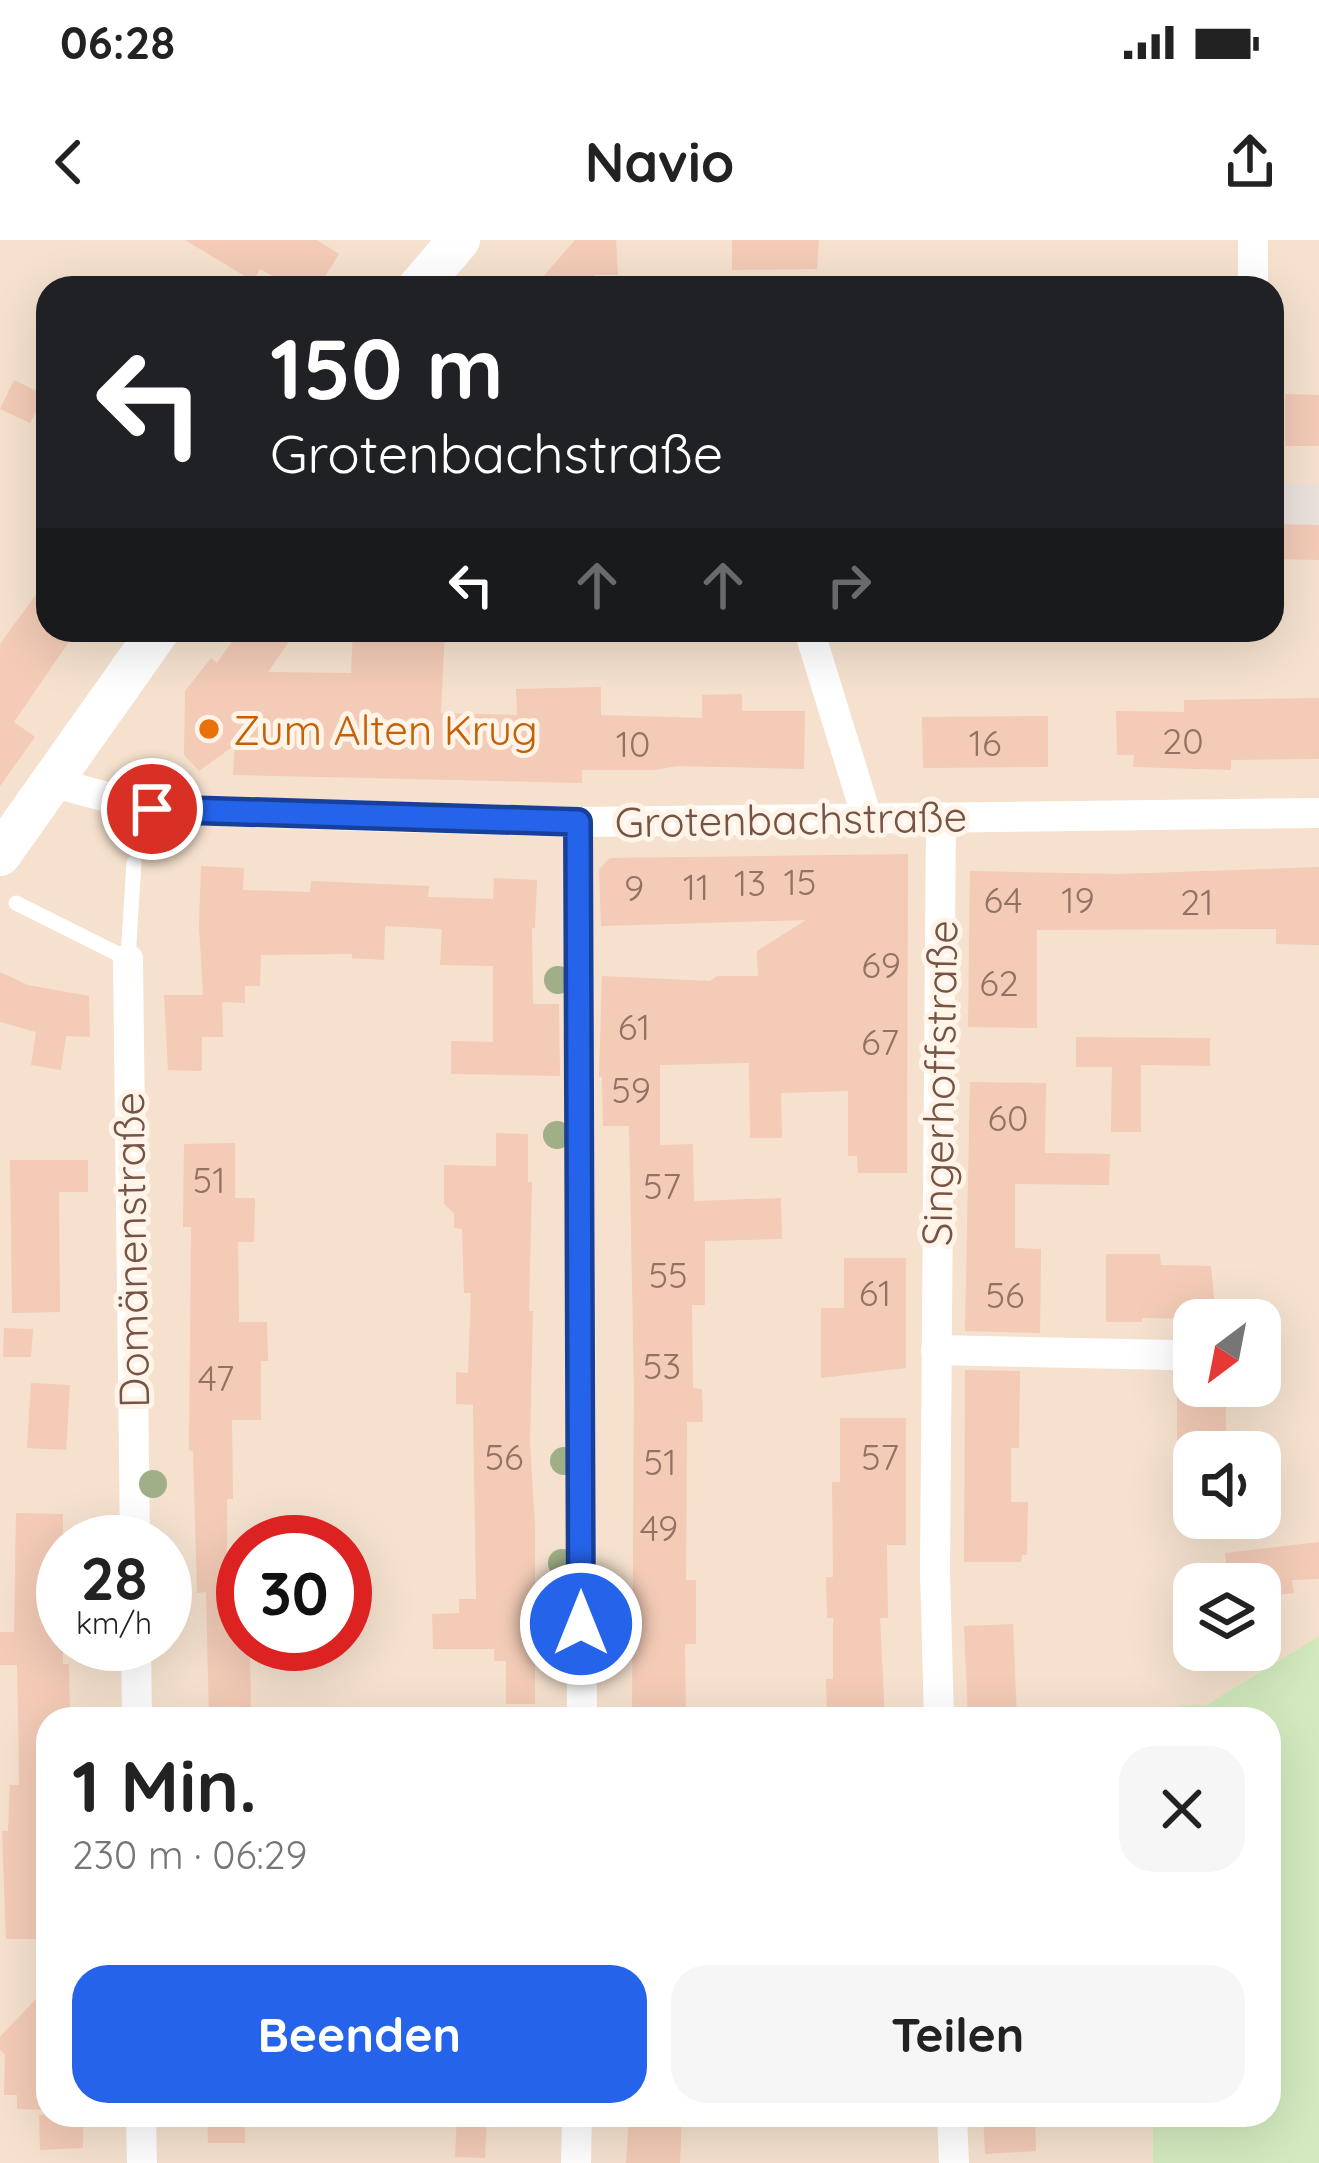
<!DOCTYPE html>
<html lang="de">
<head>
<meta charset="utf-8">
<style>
	:root { --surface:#fff; --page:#f6f6f6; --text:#222; --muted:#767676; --accent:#2563eb }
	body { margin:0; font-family:Quicksand,sans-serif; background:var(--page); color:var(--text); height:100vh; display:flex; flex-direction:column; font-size:45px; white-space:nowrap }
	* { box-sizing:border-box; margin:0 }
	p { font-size:39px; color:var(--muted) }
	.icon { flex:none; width:66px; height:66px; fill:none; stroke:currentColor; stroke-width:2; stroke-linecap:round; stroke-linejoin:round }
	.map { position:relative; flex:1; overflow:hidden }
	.sheet { position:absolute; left:36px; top:1467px; width:1245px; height:420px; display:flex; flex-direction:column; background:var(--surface); border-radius:36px; box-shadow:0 12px 48px #0002 }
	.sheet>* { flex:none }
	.hud { position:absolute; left:36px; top:36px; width:1248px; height:366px; border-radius:36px; box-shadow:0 12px 48px #0002; background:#202124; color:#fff; overflow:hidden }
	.needle { width:78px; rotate:212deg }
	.controls { position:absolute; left:1173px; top:1059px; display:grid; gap:24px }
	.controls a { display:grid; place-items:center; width:108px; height:108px; border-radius:24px; background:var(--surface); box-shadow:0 12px 48px #0002; font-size:60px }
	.speed { position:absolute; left:36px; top:1275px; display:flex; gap:24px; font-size:60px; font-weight:700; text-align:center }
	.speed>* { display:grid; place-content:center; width:156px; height:156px; border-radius:50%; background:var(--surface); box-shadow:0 12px 48px #0002; line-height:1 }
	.speed small { font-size:30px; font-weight:400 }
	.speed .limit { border:18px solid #d22; background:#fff; color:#111 }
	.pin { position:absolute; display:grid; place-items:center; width:102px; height:102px; color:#fff; margin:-51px; border:6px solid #fff; border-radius:50%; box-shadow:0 3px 12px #0007 }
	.me { position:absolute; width:132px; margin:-66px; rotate:0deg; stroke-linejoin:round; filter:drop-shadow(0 0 9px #0008) }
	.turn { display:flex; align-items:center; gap:42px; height:252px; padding:0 36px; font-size:54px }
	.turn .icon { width:156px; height:156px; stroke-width:2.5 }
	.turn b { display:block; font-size:84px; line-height:102px }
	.lanes { display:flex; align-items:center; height:114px; padding:0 36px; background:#0003; justify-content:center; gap:60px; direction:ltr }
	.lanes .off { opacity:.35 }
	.round { display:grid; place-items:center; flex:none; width:126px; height:126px; border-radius:36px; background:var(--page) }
	.head { display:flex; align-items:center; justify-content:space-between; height:204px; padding:0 36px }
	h1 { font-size:72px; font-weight:700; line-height:90px }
	.button { display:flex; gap:24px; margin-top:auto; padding:24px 36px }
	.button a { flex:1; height:138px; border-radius:36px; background:var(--accent); color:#fff; font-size:48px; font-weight:700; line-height:138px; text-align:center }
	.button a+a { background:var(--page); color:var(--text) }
	.status { display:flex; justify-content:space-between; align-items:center; height:84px; padding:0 60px; background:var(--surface); direction:ltr }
	.status svg { height:33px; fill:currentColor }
	header { display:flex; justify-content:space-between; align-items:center; height:156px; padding:0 36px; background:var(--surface); font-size:54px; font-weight:700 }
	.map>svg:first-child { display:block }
	.residential { fill:#f5e1ce; fill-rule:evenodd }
	.industrial { fill:#ebe2dc }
	.green { fill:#d3eabe }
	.building { fill:#f3cbb7 }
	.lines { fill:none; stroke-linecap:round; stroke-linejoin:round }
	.lane { stroke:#fff; stroke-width:15 }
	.street { stroke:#fff; stroke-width:30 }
	.secondary { stroke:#fff; stroke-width:42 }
	.tree { fill:#a0af87 }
	.route-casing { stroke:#184099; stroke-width:30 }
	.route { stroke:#2563eb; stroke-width:21 }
	.food-dot { fill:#e8710a; stroke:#fff4e7; stroke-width:4.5 }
	.labels { text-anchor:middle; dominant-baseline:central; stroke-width:10; stroke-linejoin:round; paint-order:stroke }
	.number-label { font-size:36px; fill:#947263 }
	.food-label { font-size:42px; fill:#c56008; stroke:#fff4e7; text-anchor:start }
	.street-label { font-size:42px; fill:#745447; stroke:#fff4e7 }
</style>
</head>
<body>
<div class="status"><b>06:28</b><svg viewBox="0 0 49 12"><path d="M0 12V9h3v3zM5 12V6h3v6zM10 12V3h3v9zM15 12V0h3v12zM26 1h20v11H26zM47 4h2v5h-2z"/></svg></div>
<header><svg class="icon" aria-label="back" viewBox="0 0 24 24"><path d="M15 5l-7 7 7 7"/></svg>Navio<svg class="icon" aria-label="share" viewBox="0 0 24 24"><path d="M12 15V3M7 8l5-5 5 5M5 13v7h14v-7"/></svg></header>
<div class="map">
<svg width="1319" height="1923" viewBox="0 0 1319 1923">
	<rect width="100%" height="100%" fill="#fdf0e0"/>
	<path class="residential" d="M 0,0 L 1319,0 L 1319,1396 L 1206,1465 L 1178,1465 L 1178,1479 L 48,1479 L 48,1875 L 1153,1875 L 1153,1923 L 0,1923 ZM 48,48 L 1272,48 L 1272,390 L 48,390 ZM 1194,1080 L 1260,1080 L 1260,1146 L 1194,1146 ZM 1194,1212 L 1260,1212 L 1260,1278 L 1194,1278 ZM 63,1302 L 165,1302 L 165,1404 L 63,1404 ZM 243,1302 L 345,1302 L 345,1404 L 243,1404 ZM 1194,1344 L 1260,1344 L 1260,1410 L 1194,1410 Z"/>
	<path class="industrial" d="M 1272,243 L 1319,244 L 1319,320 L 1272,319 Z"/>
	<path class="green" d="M 1319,1396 L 1319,1923 L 1153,1923 L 1153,1875 L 1269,1875 L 1269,1479 L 1178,1479 L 1178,1465 L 1206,1465 Z"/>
	<g class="building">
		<path d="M 185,0 L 317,0 L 339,14 L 318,48 L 294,48 L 260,29 L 253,41 Z"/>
		<path d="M 575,0 L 616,0 L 618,35 L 595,35 L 583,48 L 533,48 Z"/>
		<path d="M 732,0 L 819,0 L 817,29 L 732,30 Z"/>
		<path d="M 14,140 L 45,155 L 30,183 L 0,169 Z"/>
		<path d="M 1285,154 L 1319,155 L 1319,206 L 1285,206 Z"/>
		<path d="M 1272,284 L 1319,285 L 1319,320 L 1272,319 Z"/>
		<path d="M 48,338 L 48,390 L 77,390 L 14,482 L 35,497 L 0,546 L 0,404 Z"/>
		<path d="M 240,390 L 297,390 L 268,432 L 351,433 L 353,390 L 445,390 L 441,473 L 517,475 L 516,449 L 601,447 L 601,475 L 702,478 L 702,455 L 742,454 L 742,471 L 805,471 L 804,529 L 677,526 L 655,530 L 582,530 L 582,543 L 233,535 L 235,505 L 199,531 L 184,515 L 185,451 L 211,418 L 217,423 Z"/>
		<path d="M 1319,458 L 1319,519 L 1231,520 L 1231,530 L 1133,527 L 1134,515 L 1117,515 L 1116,471 L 1184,472 L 1184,460 Z"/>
		<path d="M 1048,476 L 1048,527 L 923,528 L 922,477 Z"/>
		<path d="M 908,614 L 907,933 L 858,933 L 857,916 L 848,916 L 848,851 L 781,853 L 782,898 L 750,898 L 749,823 L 660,825 L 660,905 L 693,904 L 694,961 L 781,958 L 782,999 L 705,1001 L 705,1065 L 692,1065 L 693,1148 L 702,1149 L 703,1182 L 687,1182 L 686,1340 L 696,1340 L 696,1404 L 685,1404 L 686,1479 L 632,1479 L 634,1151 L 629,886 L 603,886 L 602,837 L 599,837 L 602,736 L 710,741 L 717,736 L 758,736 L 757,711 L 806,680 L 601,686 L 599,629 L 610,618 Z"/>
		<path d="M 201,626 L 244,628 L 243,650 L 310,652 L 311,641 L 429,646 L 428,657 L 493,659 L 494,638 L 537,640 L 535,688 L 532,688 L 533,764 L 559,764 L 560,836 L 451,834 L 451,801 L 493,802 L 493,726 L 440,725 L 442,689 L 385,686 L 384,720 L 352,718 L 352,714 L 261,715 L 260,746 L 245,746 L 245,763 L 222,762 L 223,797 L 202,797 L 202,831 L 168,830 L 164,755 L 203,755 L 199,686 Z"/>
		<path d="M 1319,627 L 1319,705 L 1276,704 L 1276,689 L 1037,690 L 1037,788 L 968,787 L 970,631 L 1119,634 Z"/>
		<path d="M 0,732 L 28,745 L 89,756 L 90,797 L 66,796 L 61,830 L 31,825 L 36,792 L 0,782 Z"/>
		<path d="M 1076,797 L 1210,798 L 1210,826 L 1141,825 L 1141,892 L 1111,892 L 1112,827 L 1076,827 Z"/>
		<path d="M 970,842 L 1046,843 L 1045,913 L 1110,914 L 1109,945 L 1015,944 L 1015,1008 L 1041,1009 L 1040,1093 L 965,1091 Z"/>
		<path d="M 496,893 L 528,894 L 528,942 L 532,942 L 529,1071 L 533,1071 L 530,1201 L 535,1287 L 535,1464 L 506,1464 L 506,1421 L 494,1421 L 494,1409 L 433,1409 L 432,1374 L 459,1373 L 459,1359 L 476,1359 L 473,1165 L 456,1164 L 456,1132 L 468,1133 L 471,1053 L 464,1053 L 462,989 L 454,988 L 454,973 L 444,964 L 444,925 L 496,926 Z"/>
		<path d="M 235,903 L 235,958 L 255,958 L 254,1002 L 238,1002 L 239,1082 L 267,1082 L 268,1121 L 261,1121 L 261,1180 L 232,1180 L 233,1259 L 227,1259 L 227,1321 L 243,1321 L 243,1404 L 250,1404 L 251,1479 L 209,1479 L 206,1352 L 197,1353 L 193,1211 L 189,1210 L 191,987 L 183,987 L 184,904 Z"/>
		<path d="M 10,920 L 88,920 L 88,952 L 59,952 L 60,1072 L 12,1073 Z"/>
		<path d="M 1106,1014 L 1160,1014 L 1161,1025 L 1211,1026 L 1216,1079 L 1142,1078 L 1142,1082 L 1106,1082 Z"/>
		<path d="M 844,1018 L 906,1018 L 906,1128 L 821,1138 L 821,1068 L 844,1068 Z"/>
		<path d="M 4,1088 L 33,1089 L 31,1117 L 3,1117 Z"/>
		<path d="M 965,1130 L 1020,1131 L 1019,1208 L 1011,1208 L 1011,1262 L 1028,1262 L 1027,1315 L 1022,1315 L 1021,1322 L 964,1322 Z"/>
		<path d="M 31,1143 L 70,1145 L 66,1210 L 27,1208 Z"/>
		<rect x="1177" y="1154" width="49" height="46"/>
		<path d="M 840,1178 L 906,1178 L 906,1305 L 887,1305 L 888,1378 L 880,1378 L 885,1479 L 827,1479 L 826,1439 L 833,1439 L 833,1378 L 827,1378 L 826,1337 L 833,1337 L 832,1242 L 840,1242 Z"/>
		<path d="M 16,1273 L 63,1274 L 63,1424 L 69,1424 L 70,1479 L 48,1479 L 48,1699 L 6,1699 L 2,1591 L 8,1591 L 10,1545 L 19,1545 L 18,1469 L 17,1425 L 0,1425 L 0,1392 L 14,1392 Z"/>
		<path d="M 1319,1302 L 1319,1339 L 1292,1340 L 1294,1353 L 1260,1357 L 1260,1344 L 1229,1344 L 1225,1313 Z"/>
		<path d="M 1013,1384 L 1017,1479 L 968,1479 L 964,1386 Z"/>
		<path d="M 48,1746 L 48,1870 L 17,1869 L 17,1855 L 4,1855 L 5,1814 L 0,1810 L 0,1797 Z"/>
		<path d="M 39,1875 L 83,1875 L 83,1908 L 40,1910 Z"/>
		<path d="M 207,1875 L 245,1875 L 245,1903 L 208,1903 Z"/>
		<path d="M 457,1875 L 487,1875 L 485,1918 L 455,1917 Z"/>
		<path d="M 629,1875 L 682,1875 L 680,1923 L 626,1923 Z"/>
		<path d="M 983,1875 L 1035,1875 L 1036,1911 L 985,1914 Z"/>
	</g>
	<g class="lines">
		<path class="lane" d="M 16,663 L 128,719 L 134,623"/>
		<g class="street">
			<path d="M 1253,0 L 1253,48"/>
			<path d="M 809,390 L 867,578"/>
			<path d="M 51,542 L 152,569 L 424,578 L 578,582 L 1319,573"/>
			<path d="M 578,582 L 582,1479"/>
			<path d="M 128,719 L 135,1302"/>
			<path d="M 936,1110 L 1173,1115"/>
			<path d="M 136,1404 L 137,1479"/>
			<path d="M 939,1479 L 935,1332 L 941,577"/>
			<path d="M 141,1875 L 142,1923"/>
			<path d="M 952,1875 L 954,1923"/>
			<path d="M 576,1923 L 577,1875"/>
		</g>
		<g class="secondary">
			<path d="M 418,48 L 459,0"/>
			<path d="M 0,615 L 159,390"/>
		</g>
	</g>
	<g class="tree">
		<circle cx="558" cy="740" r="14"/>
		<circle cx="557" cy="895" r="14"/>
		<circle cx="564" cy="1221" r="14"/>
		<circle cx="153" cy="1244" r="14"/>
		<circle cx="562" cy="1323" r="14"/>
	</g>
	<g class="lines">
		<g class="route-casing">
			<path id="route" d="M 152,569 L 578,582 L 581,1384"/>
		</g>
		<use href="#route" class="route"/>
	</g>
	<circle class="food-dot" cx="209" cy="489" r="12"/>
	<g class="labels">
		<g class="number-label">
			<text x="1183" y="500">20</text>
			<text x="985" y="502">16</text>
			<text x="633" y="503">10</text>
			<text x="800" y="641">15</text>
			<text x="750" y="642">13</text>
			<text x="696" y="646">11</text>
			<text x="634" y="647">9</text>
			<text x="1003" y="659">64</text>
			<text x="1078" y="659">19</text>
			<text x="1197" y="661">21</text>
			<text x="881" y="724">69</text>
			<text x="999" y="742">62</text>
			<text x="634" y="786">61</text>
			<text x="880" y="801">67</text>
			<text x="631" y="849">59</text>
			<text x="1008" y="877">60</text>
			<text x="209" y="939">51</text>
			<text x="662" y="945">57</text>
			<text x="668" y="1034">55</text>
			<text x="875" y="1052">61</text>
			<text x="1005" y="1054">56</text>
			<text x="662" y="1125">53</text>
			<text x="216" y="1137">47</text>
			<text x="504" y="1216">56</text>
			<text x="880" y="1216">57</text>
			<text x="660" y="1221">51</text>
			<text x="659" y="1287">49</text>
		</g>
		<g class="food-label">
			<text x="233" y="489">Zum Alten Krug</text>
		</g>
		<g class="street-label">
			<text transform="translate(791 579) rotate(-1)">Grotenbachstraße</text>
			<text transform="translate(939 843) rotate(-89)">Singerhoffstraße</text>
			<text transform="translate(131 1010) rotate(-91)">Domänenstraße</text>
		</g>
	</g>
</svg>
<div class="controls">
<a><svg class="needle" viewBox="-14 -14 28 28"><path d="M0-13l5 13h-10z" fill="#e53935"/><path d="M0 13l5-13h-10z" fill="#767676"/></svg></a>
<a><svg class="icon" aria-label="sound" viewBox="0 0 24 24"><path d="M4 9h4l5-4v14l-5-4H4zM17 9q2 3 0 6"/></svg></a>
<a><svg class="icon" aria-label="layers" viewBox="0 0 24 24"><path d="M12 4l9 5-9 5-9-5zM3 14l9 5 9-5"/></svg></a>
</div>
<div class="speed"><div>28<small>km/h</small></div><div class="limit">30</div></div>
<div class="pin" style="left:152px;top:569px;background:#d93025"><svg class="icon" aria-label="arrive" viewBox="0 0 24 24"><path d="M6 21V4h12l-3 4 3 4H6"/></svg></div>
<svg class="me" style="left:581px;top:1384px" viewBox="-20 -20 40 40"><circle r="17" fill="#2563eb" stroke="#fff" stroke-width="3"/><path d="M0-11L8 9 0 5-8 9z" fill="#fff"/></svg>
<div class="hud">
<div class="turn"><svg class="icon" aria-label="left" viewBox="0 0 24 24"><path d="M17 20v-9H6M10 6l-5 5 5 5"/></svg><div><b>150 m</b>Grotenbachstraße</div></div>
<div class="lanes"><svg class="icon" aria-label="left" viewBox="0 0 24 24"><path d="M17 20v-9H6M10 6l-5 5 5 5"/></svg><svg class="icon off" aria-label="ahead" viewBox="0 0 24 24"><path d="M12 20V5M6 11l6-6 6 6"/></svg><svg class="icon off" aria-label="ahead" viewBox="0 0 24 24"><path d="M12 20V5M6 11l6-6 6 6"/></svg><svg class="icon off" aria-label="right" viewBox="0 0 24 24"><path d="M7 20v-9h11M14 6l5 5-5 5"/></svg></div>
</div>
<section class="sheet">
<div class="head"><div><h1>1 Min.</h1><p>230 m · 06:29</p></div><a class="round"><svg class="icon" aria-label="close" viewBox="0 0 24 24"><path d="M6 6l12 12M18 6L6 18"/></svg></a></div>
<div class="button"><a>Beenden</a><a>Teilen</a></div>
</section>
</div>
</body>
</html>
